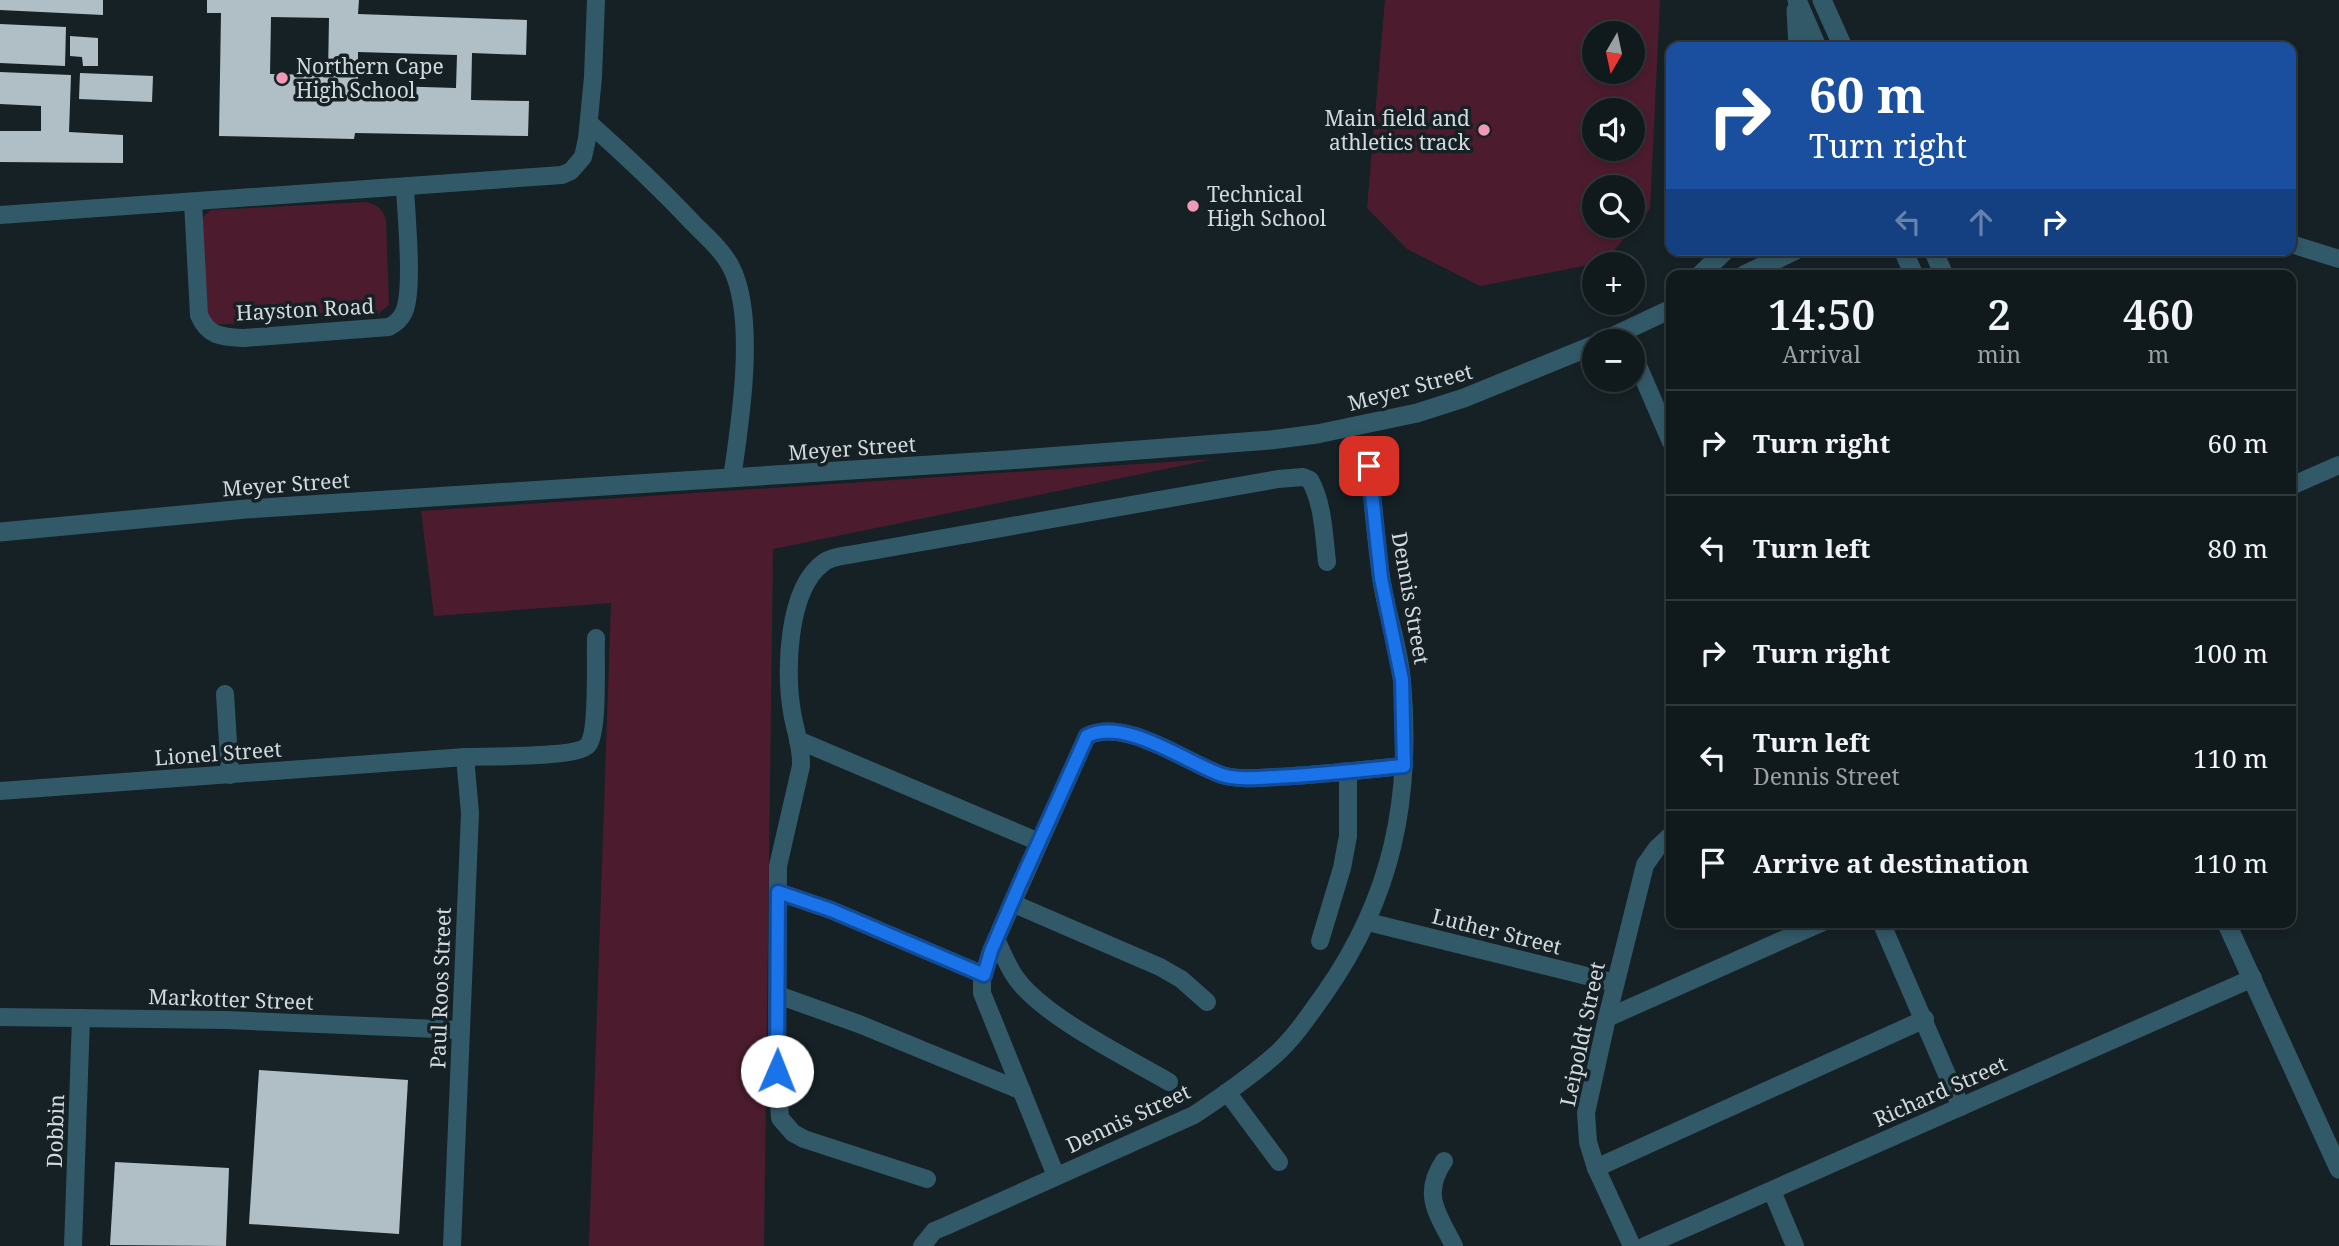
<!DOCTYPE html>
<html lang="en">
<head>
<meta charset="utf-8">
<style>
	:root { --surface:#10191c; --page:#1e2629; --text:#f1f3f6; --muted:#9ca0a3; --line:#30383b }
	body { margin:0; font-family:"Noto Serif",serif; background:var(--page); color:var(--text); height:100vh; display:flex; flex-direction:column; font-size:26px; white-space:nowrap }
	* { box-sizing:border-box; margin:0 }
	p { font-size:23px; color:var(--muted) }
	.icon { flex:none; width:38px; height:38px; fill:none; stroke:currentColor; stroke-width:2; stroke-linecap:round; stroke-linejoin:round }
	.map { position:relative; flex:1; overflow:hidden }
	.details { position:absolute; left:1666px; top:270px; width:630px; height:658px; display:flex; flex-direction:column; background:var(--surface); border-radius:14px; box-shadow:0 4px 10px #0003,0 0 0 2px var(--line) }
	.details>* { flex:none }
	.banner { position:absolute; left:1666px; top:42px; width:630px; height:214px; border-radius:14px; box-shadow:0 4px 10px #0003,0 0 0 2px var(--line); background:#1a4fa0; color:#fff; overflow:hidden }
	.needle { width:46px; rotate:189deg }
	.fabs { position:absolute; left:1582px; top:21px; display:grid; gap:14px }
	.fabs a { display:grid; place-items:center; width:63px; height:63px; border-radius:50%; background:var(--surface); box-shadow:0 4px 10px #0003,0 0 0 2px var(--line); font-size:35px }
	.pin { position:absolute; display:grid; place-items:center; width:60px; height:60px; color:#fff; margin:-30px; border-radius:14px; box-shadow:0 4px 10px #0006 }
	.me { position:absolute; width:77px; margin:-38px; rotate:1deg; stroke-linejoin:round; filter:drop-shadow(0 0 5px #0008) }
	.turn { display:flex; align-items:center; gap:24px; height:147px; padding:0 28px; font-size:32px }
	.turn .icon { width:91px; height:91px; stroke-width:2.5 }
	.turn b { display:block; font-size:49px; line-height:60px }
	.lanes { display:flex; align-items:center; height:66px; padding:0 28px; background:#0003; justify-content:center; gap:35px; direction:ltr }
	.lanes .off { opacity:.35 }
	.eta { display:flex; justify-content:space-evenly; align-items:center; height:119px; text-align:center }
	.eta b { font-size:42px; font-weight:600; line-height:49px }
	ul { padding:0; list-style:none }
	li { display:flex; align-items:center; gap:21px; height:105px; padding:0 28px; border-top:2px solid var(--line) }
	li div { flex:1 }
	li b { display:block; font-size:26px }
	li em { font-style:normal }
	.map>svg:first-child { display:block }
	.green { fill:#4c1c2e; fill-rule:evenodd }
	.building { fill:#b0bfc5; fill-rule:evenodd }
	.lines { fill:none; stroke-linecap:round; stroke-linejoin:round }
	.minor { stroke:#325968; stroke-width:18 }
	.tertiary { stroke:#325968; stroke-width:19 }
	.route-casing { stroke:#114b97; stroke-width:18 }
	.route { stroke:#1a73e8; stroke-width:12 }
	.poi-dot { fill:#f09ab5; stroke:#162126; stroke-width:2.5 }
	.labels { text-anchor:middle; dominant-baseline:central; stroke-width:7; stroke-linejoin:round; paint-order:stroke }
	.poi-label { font-size:21px; fill:#d3dadd; stroke:#162126; text-anchor:start }
	.street-label { font-size:21px; fill:#d3dadd; stroke:#162126 }
</style>
</head>
<body>
<div class="map">
<svg width="2339" height="1246" viewBox="0 0 2339 1246">
	<rect width="100%" height="100%" fill="#162126"/>
	<g class="green">
		<path d="M 1385,0 L 1660,0 L 1650,209 L 1604,262 L 1480,286 L 1407,249 L 1367,208 ZM 1594,33 L 1633,33 L 1633,72 L 1594,72 ZM 1594,110 L 1633,110 L 1633,149 L 1594,149 ZM 1594,187 L 1633,187 L 1633,226 L 1594,226 Z"/>
		<path d="M 366,202 C 378,205 383,209 386,221 L 389,305 L 377,315 L 210,325 L 201,320 L 201,218 L 211,210 Z"/>
		<path d="M 1214,459 L 773,549 L 764,1246 L 589,1246 L 611,603 L 434,616 L 421,511 Z"/>
	</g>
	<g class="building">
		<path d="M 0,0 L 103,0 L 103,15 L 0,10 Z"/>
		<path d="M 207,0 L 359,0 L 358,14 L 527,20 L 526,55 L 472,53 L 471,100 L 529,101 L 528,136 L 355,133 L 354,139 L 219,136 L 221,13 L 207,13 ZM 271,17 L 329,18 L 328,75 L 270,74 ZM 358,52 L 457,55 L 456,88 L 358,85 Z"/>
		<path d="M 0,24 L 66,27 L 65,66 L 0,63 Z"/>
		<path d="M 70,36 L 98,38 L 98,66 L 83,66 L 82,57 L 70,56 Z"/>
		<path d="M 0,72 L 71,75 L 69,132 L 123,135 L 123,163 L 0,162 L 0,131 L 41,131 L 41,106 L 0,104 Z"/>
		<path d="M 80,73 L 153,76 L 152,102 L 79,99 Z"/>
		<path d="M 259,1070 L 408,1080 L 399,1234 L 249,1224 Z"/>
		<path d="M 115,1162 L 229,1168 L 226,1246 L 110,1245 Z"/>
	</g>
	<g class="lines">
		<g class="minor">
			<path d="M 589,123 C 625,155 660,188 693,223 C 706,236 723,251 731,267 C 757,317 740,424 732,478"/>
			<path d="M 193,202 L 199,315 C 208,337 223,337 244,338 L 389,327 C 396,323 400,320 404,312 C 414,289 406,215 405,187"/>
			<path d="M 0,215 L 562,175 L 571,171 L 583,157 L 587,139 L 593,77 L 596,0"/>
			<path d="M 2291,244 L 2339,259"/>
			<path d="M 1633,354 L 1671,442"/>
			<path d="M 2291,486 L 2339,465"/>
			<path d="M 225,694 L 230,775"/>
			<path d="M 798,740 L 1039,842"/>
			<path d="M 465,757 C 486,756 578,758 588,745 C 599,732 595,658 596,638"/>
			<path d="M 0,791 L 465,757 L 470,813 L 452,1246"/>
			<path d="M 778,892 L 831,910 L 984,975"/>
			<path d="M 1012,903 L 1160,967 L 1181,979 L 1207,1002"/>
			<path d="M 1368,922 L 1615,983"/>
			<path d="M 1881,922 L 1961,1107"/>
			<path d="M 996,939 C 1002,952 1008,967 1016,978 C 1044,1017 1126,1057 1169,1082"/>
			<path d="M 1320,941 L 1342,868 L 1348,836 L 1348,772"/>
			<path d="M 778,995 L 859,1024 L 1022,1091"/>
			<path d="M 0,1017 L 227,1020 L 461,1030"/>
			<path d="M 1607,1018 L 1823,922"/>
			<path d="M 1227,1092 L 1279,1162"/>
			<path d="M 1444,1161 C 1421,1195 1438,1214 1454,1246"/>
			<path d="M 1596,1168 L 1925,1019"/>
			<path d="M 1056,1176 L 982,993 L 982,980 L 991,951 L 1087,736 C 1125,717 1185,762 1222,775 C 1238,780 1259,778 1276,777 C 1319,775 1361,770 1404,766"/>
			<path d="M 927,1179 L 804,1139 L 793,1133 L 780,1118 L 777,1071 L 778,866 L 801,766 C 802,747 795,731 792,712 C 785,672 787,590 823,563 C 830,557 844,556 854,554 L 1278,479 L 1303,477 L 1310,480 C 1323,503 1324,535 1327,562"/>
			<path d="M 1772,1191 L 1795,1246"/>
			<path d="M 73,1246 L 81,1018"/>
			<path d="M 922,1246 L 934,1231 L 946,1226 L 1194,1115 C 1221,1097 1250,1077 1275,1055 C 1295,1037 1310,1014 1325,993 C 1393,896 1412,798 1402,681 C 1399,646 1386,612 1381,577 C 1376,540 1373,503 1369,466"/>
			<path d="M 1632,1246 L 1596,1168 L 1588,1142 L 1586,1113 L 1607,1018 L 1645,865 L 1657,848 L 1671,835"/>
			<path d="M 1645,1246 L 2253,978"/>
		</g>
		<g class="tertiary">
			<path d="M 1797,0 L 1817,47"/>
			<path d="M 1822,0 L 1843,47"/>
			<path d="M 1796,10 L 1798,47"/>
			<path d="M 1903,250 L 1914,275"/>
			<path d="M 1933,250 L 1944,275"/>
			<path d="M 1700,275 L 1726,250"/>
			<path d="M 1744,275 L 1796,250"/>
			<path d="M 1603,341 L 1671,309"/>
			<path d="M 0,532 L 246,509 L 1008,460 L 1270,440 L 1317,434 L 1417,413 L 1464,398 L 1594,345"/>
			<path d="M 2226,922 L 2339,1169"/>
		</g>
	</g>
	<g class="lines">
		<g class="route-casing">
			<path id="route" d="M 777,1071 L 778,892 L 831,910 L 984,975 L 991,951 L 1019,886 L 1087,736 C 1125,717 1185,762 1222,775 C 1238,780 1259,778 1276,777 C 1319,775 1361,770 1404,766 L 1402,680 L 1381,578 L 1369,466"/>
		</g>
		<use href="#route" class="route"/>
	</g>
	<g class="poi-dot">
		<circle cx="282" cy="78" r="7"/>
		<circle cx="1484" cy="130" r="7"/>
		<circle cx="1193" cy="206" r="7"/>
	</g>
	<g class="labels">
		<g class="poi-label">
			<text x="296" y="66">Northern Cape<tspan x="296" dy="24">High School</tspan></text>
			<text x="1470" y="118" text-anchor="end">Main field and<tspan x="1470" dy="24">athletics track</tspan></text>
			<text x="1207" y="194">Technical<tspan x="1207" dy="24">High School</tspan></text>
		</g>
		<g class="street-label">
			<text transform="translate(305 309) rotate(-3)">Hayston Road</text>
			<text transform="translate(1410 387) rotate(-15)">Meyer Street</text>
			<text transform="translate(852 448) rotate(-4)">Meyer Street</text>
			<text transform="translate(286 484) rotate(-4)">Meyer Street</text>
			<text transform="translate(1411 598) rotate(80)">Dennis Street</text>
			<text transform="translate(218 753) rotate(-4)">Lionel Street</text>
			<text transform="translate(1497 931) rotate(14)">Luther Street</text>
			<text transform="translate(440 988) rotate(-88)">Paul Roos Street</text>
			<text transform="translate(231 999) rotate(2)">Markotter Street</text>
			<text transform="translate(1582 1034) rotate(-78)">Leipoldt Street</text>
			<text transform="translate(1940 1091) rotate(-24)">Richard Street</text>
			<text transform="translate(1128 1118) rotate(-25)">Dennis Street</text>
			<text transform="translate(55 1131) rotate(-88)">Dobbin</text>
		</g>
	</g>
</svg>
<div class="fabs">
<a><svg class="needle" viewBox="-14 -14 28 28"><path d="M0-13l5 13h-10z" fill="#e53935"/><path d="M0 13l5-13h-10z" fill="#9ca0a3"/></svg></a>
<a><svg class="icon" aria-label="sound" viewBox="0 0 24 24"><path d="M4 9h4l5-4v14l-5-4H4zM17 9q2 3 0 6"/></svg></a>
<a><svg class="icon" aria-label="search" viewBox="0 0 24 24"><circle cx="10" cy="10" r="6"/><path d="M15 15l6 6"/></svg></a>
<a>+</a>
<a>−</a>
</div>
<div class="pin" style="left:1369px;top:466px;background:#d93025"><svg class="icon" aria-label="arrive" viewBox="0 0 24 24"><path d="M6 21V4h12l-3 4 3 4H6"/></svg></div>
<svg class="me" style="left:777px;top:1071px" viewBox="-20 -20 40 40"><circle r="19" fill="#fff"/><path d="M0-13L10 11 0 6-10 11z" fill="#1a73e8"/></svg>
<div class="banner">
<div class="turn"><svg class="icon" aria-label="right" viewBox="0 0 24 24"><path d="M7 20v-9h11M14 6l5 5-5 5"/></svg><div><b>60 m</b>Turn right</div></div>
<div class="lanes"><svg class="icon off" aria-label="left" viewBox="0 0 24 24"><path d="M17 20v-9H6M10 6l-5 5 5 5"/></svg><svg class="icon off" aria-label="ahead" viewBox="0 0 24 24"><path d="M12 20V5M6 11l6-6 6 6"/></svg><svg class="icon" aria-label="right" viewBox="0 0 24 24"><path d="M7 20v-9h11M14 6l5 5-5 5"/></svg></div>
</div>
<section class="details">
<div class="eta">
<div><b>14:50</b><p>Arrival</p></div>
<div><b>2</b><p>min</p></div>
<div><b>460</b><p>m</p></div>
</div>
<ul>
<li><svg class="icon" aria-label="right" viewBox="0 0 24 24"><path d="M7 20v-9h11M14 6l5 5-5 5"/></svg><div><b>Turn right</b></div><em>60 m</em></li>
<li><svg class="icon" aria-label="left" viewBox="0 0 24 24"><path d="M17 20v-9H6M10 6l-5 5 5 5"/></svg><div><b>Turn left</b></div><em>80 m</em></li>
<li><svg class="icon" aria-label="right" viewBox="0 0 24 24"><path d="M7 20v-9h11M14 6l5 5-5 5"/></svg><div><b>Turn right</b></div><em>100 m</em></li>
<li><svg class="icon" aria-label="left" viewBox="0 0 24 24"><path d="M17 20v-9H6M10 6l-5 5 5 5"/></svg><div><b>Turn left</b><p>Dennis Street</p></div><em>110 m</em></li>
<li><svg class="icon" aria-label="arrive" viewBox="0 0 24 24"><path d="M6 21V4h12l-3 4 3 4H6"/></svg><div><b>Arrive at destination</b></div><em>110 m</em></li>
</ul>
</section>
</div>
</body>
</html>
